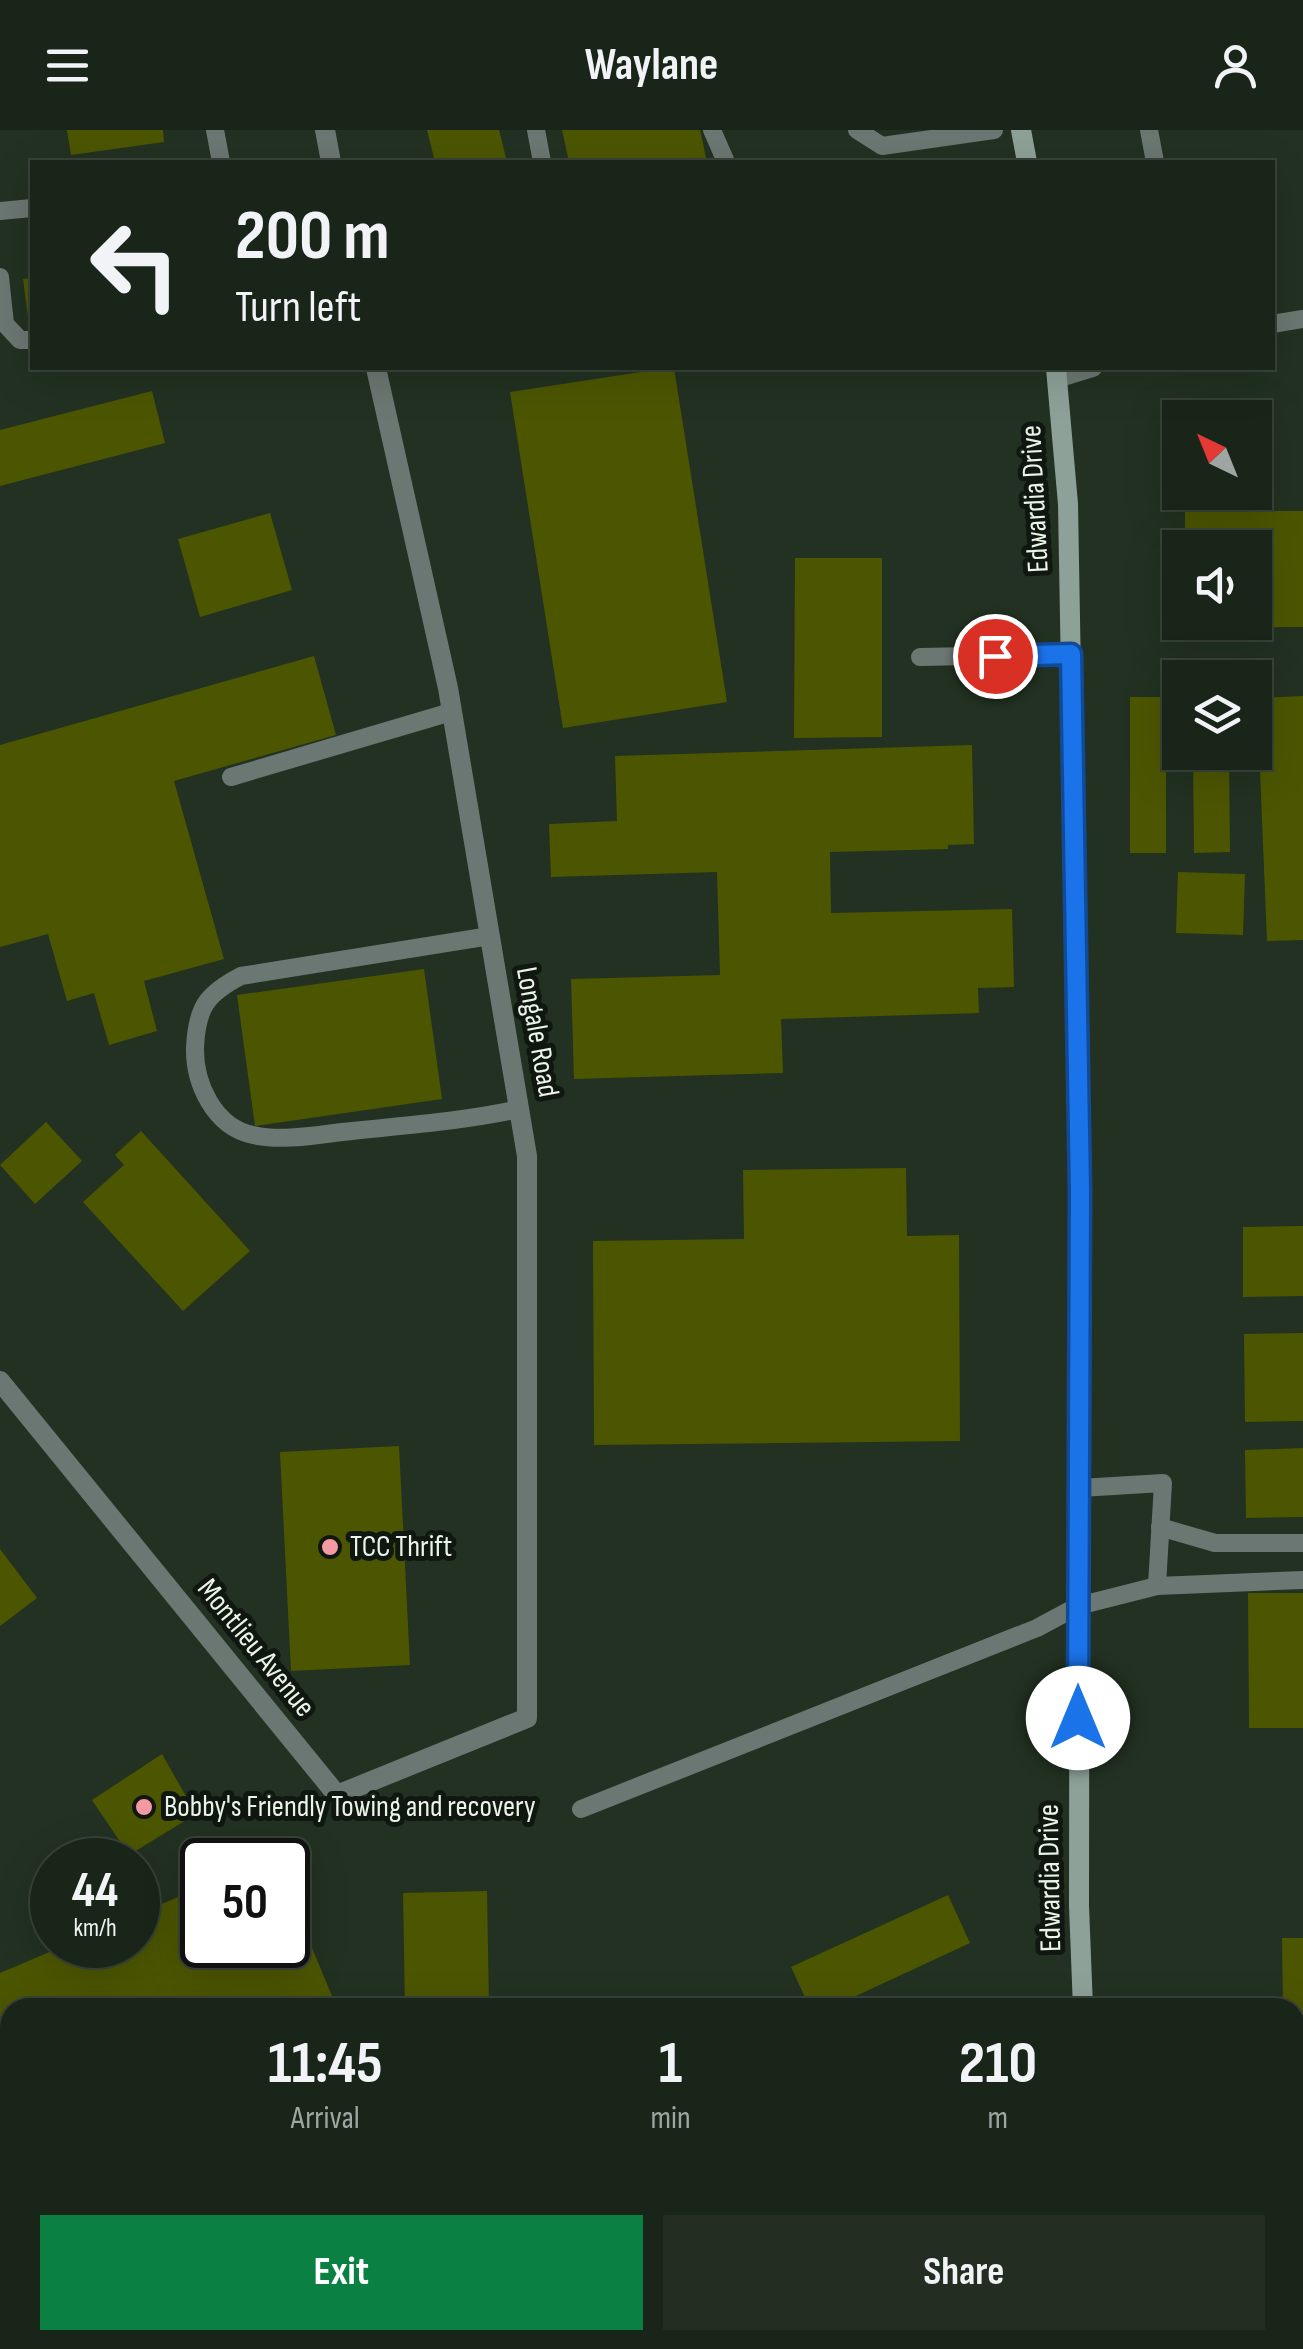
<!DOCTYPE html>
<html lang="en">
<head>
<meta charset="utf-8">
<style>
	:root { --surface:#1a2519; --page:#232d22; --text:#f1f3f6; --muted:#9fa5a2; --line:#384238; --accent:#0b8043 }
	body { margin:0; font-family:"Sofia Sans Condensed",sans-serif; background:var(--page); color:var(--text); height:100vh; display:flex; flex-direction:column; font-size:38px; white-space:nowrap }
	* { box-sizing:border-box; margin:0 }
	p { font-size:32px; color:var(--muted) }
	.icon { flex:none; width:55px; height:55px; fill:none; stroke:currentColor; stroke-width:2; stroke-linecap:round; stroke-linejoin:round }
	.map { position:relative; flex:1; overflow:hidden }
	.side { position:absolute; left:0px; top:1868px; width:1305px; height:352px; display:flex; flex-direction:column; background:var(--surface); border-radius:30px 30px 0 0; box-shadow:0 10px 40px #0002,0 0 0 2px var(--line) }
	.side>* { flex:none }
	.guide { position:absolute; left:30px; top:30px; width:1245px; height:210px; border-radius:0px; box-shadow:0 10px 40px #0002,0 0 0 2px var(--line); background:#1a2519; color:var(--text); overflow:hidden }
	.needle { width:65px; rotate:317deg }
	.tools { position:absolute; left:1162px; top:270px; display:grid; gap:20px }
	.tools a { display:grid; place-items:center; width:110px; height:110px; border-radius:0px; background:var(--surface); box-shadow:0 10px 40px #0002,0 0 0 2px var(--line); font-size:50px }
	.speed { position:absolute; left:30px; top:1708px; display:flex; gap:20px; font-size:50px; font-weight:700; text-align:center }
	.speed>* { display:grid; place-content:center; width:130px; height:130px; border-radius:50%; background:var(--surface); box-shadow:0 10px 40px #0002,0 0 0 2px var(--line); line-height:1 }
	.speed small { font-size:25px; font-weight:400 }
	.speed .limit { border:5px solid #111; border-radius:15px; background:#fff; color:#111 }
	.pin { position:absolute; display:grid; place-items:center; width:85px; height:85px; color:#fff; margin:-42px; border:5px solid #fff; border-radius:50%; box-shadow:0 2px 10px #0007 }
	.me { position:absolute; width:110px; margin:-55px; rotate:0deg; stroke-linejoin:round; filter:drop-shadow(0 0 8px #0008) }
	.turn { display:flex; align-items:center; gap:35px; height:210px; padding:0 40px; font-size:45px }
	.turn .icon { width:130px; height:130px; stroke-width:2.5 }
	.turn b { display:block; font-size:70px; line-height:85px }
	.eta { display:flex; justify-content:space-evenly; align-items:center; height:170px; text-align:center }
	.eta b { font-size:60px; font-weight:700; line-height:70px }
	.button { display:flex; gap:20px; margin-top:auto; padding:20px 40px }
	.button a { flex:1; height:115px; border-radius:0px; background:var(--accent); color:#fff; font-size:40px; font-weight:700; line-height:115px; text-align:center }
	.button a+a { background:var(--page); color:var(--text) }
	header { display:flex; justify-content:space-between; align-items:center; height:130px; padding:0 40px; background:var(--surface); font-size:45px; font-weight:700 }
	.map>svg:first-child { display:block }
	.building { fill:#4c5600 }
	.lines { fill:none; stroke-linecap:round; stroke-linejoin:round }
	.service { stroke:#6b7772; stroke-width:18 }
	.minor { stroke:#6b7772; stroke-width:20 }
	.secondary { stroke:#8ea199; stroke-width:20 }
	.rail { stroke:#818e80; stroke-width:8; stroke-dasharray:18 18; stroke-linecap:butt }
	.route-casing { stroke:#114b97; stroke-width:25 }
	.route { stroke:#1a73e8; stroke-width:18 }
	.poi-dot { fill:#f49aa3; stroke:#101710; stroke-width:4 }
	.labels { text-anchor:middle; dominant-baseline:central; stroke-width:10; stroke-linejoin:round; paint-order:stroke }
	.street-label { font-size:30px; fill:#eaf4e9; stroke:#101710 }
	.poi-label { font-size:30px; fill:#eaf4e9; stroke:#101710; text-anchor:start }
</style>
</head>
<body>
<header><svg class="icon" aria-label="menu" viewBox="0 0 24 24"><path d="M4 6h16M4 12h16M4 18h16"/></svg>Waylane<svg class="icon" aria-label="person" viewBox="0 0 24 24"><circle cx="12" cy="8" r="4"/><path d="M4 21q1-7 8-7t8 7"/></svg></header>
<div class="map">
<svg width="1303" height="2219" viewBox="0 0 1303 2219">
	<rect width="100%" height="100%" fill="#223121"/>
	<g class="building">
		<path d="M 67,0 L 163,0 L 164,12 L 71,25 Z"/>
		<path d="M 427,0 L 499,0 L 507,32 L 435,32 Z"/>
		<path d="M 562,0 L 700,0 L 707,32 L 569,32 Z"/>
		<path d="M 32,148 L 32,193 L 29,194 L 23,149 Z"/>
		<path d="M 667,238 L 674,238 L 727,572 L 563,598 L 510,262 Z"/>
		<path d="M 152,261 L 165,313 L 0,356 L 0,300 Z"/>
		<path d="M 1185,381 L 1303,381 L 1303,497 L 1185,498 L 1185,492 L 1255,492 L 1255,418 L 1185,418 Z"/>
		<path d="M 270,383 L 292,460 L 200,487 L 178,409 Z"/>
		<path d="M 795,428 L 882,428 L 882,607 L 794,608 Z"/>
		<path d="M 314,526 L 336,605 L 174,651 L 224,829 L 144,851 L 157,901 L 109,915 L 94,863 L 67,871 L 48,804 L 0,817 L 0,615 Z"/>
		<path d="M 1303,566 L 1303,810 L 1267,811 L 1257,568 Z"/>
		<rect x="1130" y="567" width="36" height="156"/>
		<path d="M 972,615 L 974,714 L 948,715 L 948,719 L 830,722 L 831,783 L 1012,779 L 1014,857 L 978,858 L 979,883 L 781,889 L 783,943 L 574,949 L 571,849 L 720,845 L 717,742 L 551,747 L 549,694 L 617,691 L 615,626 Z"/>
		<path d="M 1193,622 L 1229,622 L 1230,722 L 1194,723 Z"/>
		<path d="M 1178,742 L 1245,744 L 1243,805 L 1176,803 Z"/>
		<path d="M 424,839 L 442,969 L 255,996 L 237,865 Z"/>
		<path d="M 46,992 L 82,1031 L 35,1074 L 0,1035 Z"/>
		<path d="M 141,1001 L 250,1121 L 183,1181 L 83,1072 L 124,1035 L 115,1025 Z"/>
		<path d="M 906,1038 L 907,1106 L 959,1105 L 960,1311 L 594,1315 L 593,1111 L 744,1109 L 743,1040 Z"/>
		<path d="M 1303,1096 L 1303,1166 L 1243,1167 L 1243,1097 Z"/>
		<path d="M 1303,1203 L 1303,1291 L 1245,1292 L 1244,1204 Z"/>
		<path d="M 399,1316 L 410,1535 L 291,1541 L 280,1322 Z"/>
		<path d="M 1303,1318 L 1303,1387 L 1246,1388 L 1245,1320 Z"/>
		<path d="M 0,1419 L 37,1468 L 0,1496 Z"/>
		<path d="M 1248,1463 L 1303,1463 L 1303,1598 L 1249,1598 Z"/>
		<path d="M 162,1624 L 196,1684 L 129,1725 L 92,1670 Z"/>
		<path d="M 202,1757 L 202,1815 L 258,1815 L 265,1832 L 310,1813 L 337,1878 L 10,1878 L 10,2109 L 0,2113 L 0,1949 L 8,1946 L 0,1928 L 0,1843 L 66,1815 L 138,1815 L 138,1784 Z"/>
		<path d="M 487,1761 L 489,1878 L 405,1878 L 403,1763 Z"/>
		<path d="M 948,1765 L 970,1813 L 830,1878 L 810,1878 L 791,1837 Z"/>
		<path d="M 1282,1808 L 1303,1808 L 1303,2086 L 1295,2086 L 1295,1878 L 1283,1878 Z"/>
	</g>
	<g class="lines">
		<g class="service">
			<path d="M 215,0 L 221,32"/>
			<path d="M 536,0 L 542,32"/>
			<path d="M 712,0 L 726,32"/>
			<path d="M 857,0 L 882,16 L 994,0"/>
			<path d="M 1149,0 L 1155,32"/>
			<path d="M 0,81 L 32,78"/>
			<path d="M 0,147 L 5,194 L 20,210 L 32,210"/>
			<path d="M 1272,194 L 1303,189"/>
			<path d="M 1057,249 L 1093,238"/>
			<path d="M 920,527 L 1071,524"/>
			<path d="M 231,647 L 451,582"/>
			<path d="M 490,806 L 241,846 C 206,864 197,878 195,917 C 194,953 214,997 253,1005 C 285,1012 320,1004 352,1001 C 409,995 464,991 519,979"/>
			<path d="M 1080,1358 L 1163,1353 L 1157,1456"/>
			<path d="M 1160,1397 L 1215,1413 L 1303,1413"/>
			<path d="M 581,1679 L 1037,1498 L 1078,1476 L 1157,1456 L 1303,1450"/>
		</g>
		<g class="minor">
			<path d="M 325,0 L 331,32"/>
			<path d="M 0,1251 L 337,1665 L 527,1588 L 527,1026 L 448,558 L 376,238"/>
		</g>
		<g class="secondary">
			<path d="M 1021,0 L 1027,32"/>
			<path d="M 1056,238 L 1068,374 L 1080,1061 L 1079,1776 L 1083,1878"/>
			<path d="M 1098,2210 L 1099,2219"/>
		</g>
		<path class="rail" d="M 1239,2219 L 1293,2210"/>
	</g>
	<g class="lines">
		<g class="route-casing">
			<path id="route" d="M 995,526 L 1071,524 L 1080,1061 L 1078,1588"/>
		</g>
		<use href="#route" class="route"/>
	</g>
	<g class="poi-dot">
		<circle cx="330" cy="1417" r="10"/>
		<circle cx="144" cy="1677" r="10"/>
	</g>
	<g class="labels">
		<g class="street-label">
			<text transform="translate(1035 369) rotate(-93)">Edwardia Drive</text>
			<text transform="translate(537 902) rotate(80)">Longale Road</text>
			<text transform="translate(256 1518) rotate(51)">Montlieu Avenue</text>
			<text transform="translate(1050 1748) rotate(-91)">Edwardia Drive</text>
		</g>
		<g class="poi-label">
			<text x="350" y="1417">TCC Thrift</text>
			<text x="164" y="1677">Bobby's Friendly Towing and recovery</text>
		</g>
	</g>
</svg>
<div class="tools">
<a><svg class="needle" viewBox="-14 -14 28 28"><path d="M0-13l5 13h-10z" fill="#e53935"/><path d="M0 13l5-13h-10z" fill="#9fa5a2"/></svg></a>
<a><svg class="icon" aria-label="sound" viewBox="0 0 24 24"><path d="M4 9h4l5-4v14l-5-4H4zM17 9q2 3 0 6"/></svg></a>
<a><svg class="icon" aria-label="layers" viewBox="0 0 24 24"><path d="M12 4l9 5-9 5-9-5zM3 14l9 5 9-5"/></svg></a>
</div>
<div class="speed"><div>44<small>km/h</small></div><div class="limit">50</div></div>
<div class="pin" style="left:995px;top:526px;background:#d93025"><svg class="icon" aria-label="arrive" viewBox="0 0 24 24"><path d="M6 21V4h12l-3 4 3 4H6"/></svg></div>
<svg class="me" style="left:1078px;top:1588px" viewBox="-20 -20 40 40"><circle r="19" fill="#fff"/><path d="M0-13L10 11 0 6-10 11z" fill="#1a73e8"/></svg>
<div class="guide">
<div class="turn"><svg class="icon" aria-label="left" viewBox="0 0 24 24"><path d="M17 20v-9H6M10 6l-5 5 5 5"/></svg><div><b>200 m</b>Turn left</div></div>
</div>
<section class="side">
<div class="eta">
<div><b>11:45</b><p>Arrival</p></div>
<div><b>1</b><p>min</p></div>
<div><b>210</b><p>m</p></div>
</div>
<div class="button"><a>Exit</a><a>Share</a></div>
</section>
</div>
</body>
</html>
